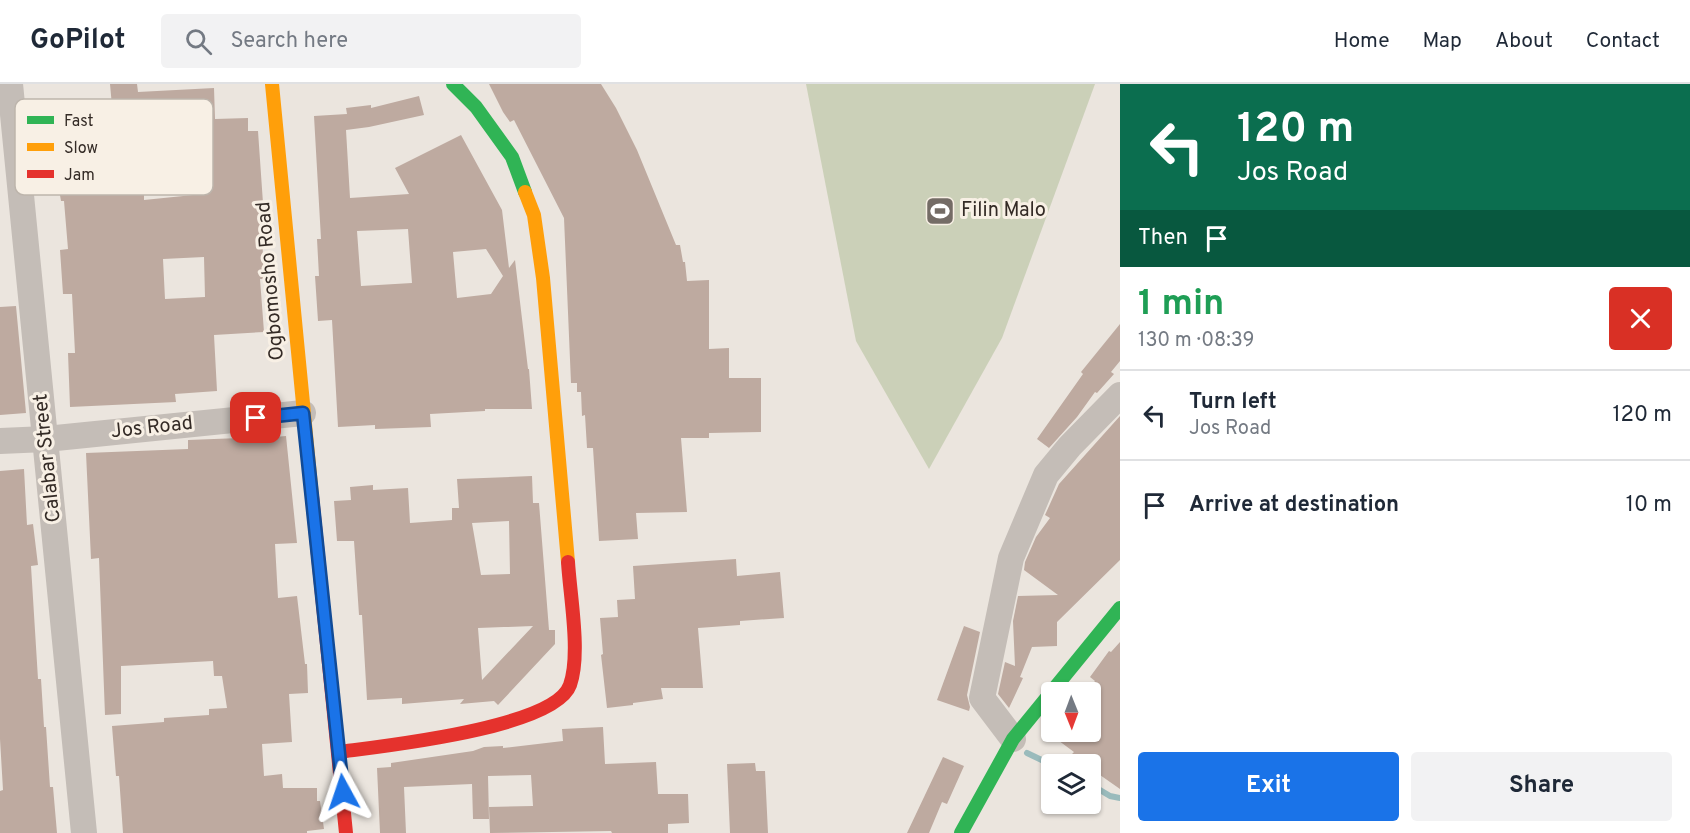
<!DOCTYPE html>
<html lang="en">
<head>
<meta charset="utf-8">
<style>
	:root { --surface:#fff; --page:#f2f2f3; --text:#1f2937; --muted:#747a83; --line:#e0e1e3; --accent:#1a73e8 }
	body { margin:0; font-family:Overpass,sans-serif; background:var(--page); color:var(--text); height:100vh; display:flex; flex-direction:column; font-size:22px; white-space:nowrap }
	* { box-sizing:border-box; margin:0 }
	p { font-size:20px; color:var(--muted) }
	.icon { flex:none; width:33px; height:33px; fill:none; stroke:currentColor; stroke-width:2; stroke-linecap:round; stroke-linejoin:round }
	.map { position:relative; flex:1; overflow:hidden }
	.drawer { display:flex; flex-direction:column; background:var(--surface); width:570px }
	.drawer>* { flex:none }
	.hud { background:#0b6e4f; color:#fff; overflow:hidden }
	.needle { width:39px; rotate:179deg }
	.controls { position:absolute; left:1041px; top:598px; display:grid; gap:12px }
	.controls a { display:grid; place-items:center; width:60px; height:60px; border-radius:6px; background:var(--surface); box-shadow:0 2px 4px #0004; font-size:30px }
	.pin { position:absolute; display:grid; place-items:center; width:51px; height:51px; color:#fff; margin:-26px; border-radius:12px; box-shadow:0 3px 9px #0006 }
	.me { position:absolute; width:66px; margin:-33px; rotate:355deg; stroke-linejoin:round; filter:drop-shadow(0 0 4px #0008) }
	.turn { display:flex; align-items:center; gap:21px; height:126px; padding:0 18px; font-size:27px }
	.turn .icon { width:78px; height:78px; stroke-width:2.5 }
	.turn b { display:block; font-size:42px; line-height:51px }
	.then { display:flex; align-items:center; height:57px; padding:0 18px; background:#0003; gap:12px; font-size:22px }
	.round { display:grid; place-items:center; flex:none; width:63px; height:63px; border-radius:6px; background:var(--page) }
	.summary { display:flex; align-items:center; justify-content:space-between; height:102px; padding:0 18px }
	h1 { font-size:36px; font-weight:700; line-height:45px; color:#1e9e55 }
	.button { display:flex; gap:12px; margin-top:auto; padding:12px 18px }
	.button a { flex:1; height:69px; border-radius:6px; background:var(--accent); color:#fff; font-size:24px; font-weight:700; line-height:69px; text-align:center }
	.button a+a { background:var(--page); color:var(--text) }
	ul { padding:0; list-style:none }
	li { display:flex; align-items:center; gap:18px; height:90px; padding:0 18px; border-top:2px solid var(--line) }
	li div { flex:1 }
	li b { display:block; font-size:22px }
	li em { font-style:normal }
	header { display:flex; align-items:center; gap:36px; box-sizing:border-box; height:84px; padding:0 30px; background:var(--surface); border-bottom:2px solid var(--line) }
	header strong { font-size:28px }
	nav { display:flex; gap:33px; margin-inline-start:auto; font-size:21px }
	.search { width:420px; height:54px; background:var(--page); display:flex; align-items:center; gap:15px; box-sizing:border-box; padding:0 21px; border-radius:6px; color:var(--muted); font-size:22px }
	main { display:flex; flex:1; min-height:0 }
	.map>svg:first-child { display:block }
	.green { fill:#cbd0b8 }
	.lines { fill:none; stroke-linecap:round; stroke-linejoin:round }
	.stream { stroke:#9abbbc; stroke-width:6 }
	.building { fill:#beaaa0; fill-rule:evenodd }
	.street { stroke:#c4bdb7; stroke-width:26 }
	.fast { stroke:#30b455; stroke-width:14 }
	.slow { stroke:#ff9f0a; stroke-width:14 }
	.jam { stroke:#e5322d; stroke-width:14 }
	.route-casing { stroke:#114b97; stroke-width:15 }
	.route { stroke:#1a73e8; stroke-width:10 }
	.labels { text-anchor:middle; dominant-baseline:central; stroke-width:6; stroke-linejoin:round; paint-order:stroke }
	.poi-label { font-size:20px; fill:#342b26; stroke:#f8f0e5; text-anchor:start }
	.street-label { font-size:20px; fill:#342b26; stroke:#f8f0e5 }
	.key { fill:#f8f0e5; stroke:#bdb5ac; stroke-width:1.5 }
	.key-label { font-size:16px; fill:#342b26 }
</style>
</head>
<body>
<header>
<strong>GoPilot</strong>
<div class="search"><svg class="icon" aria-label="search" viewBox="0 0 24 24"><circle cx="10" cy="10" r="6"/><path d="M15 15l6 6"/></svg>Search here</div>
<nav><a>Home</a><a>Map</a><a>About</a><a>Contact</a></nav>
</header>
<main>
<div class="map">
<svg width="1120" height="749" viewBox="0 0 1120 749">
	<rect width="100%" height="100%" fill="#ebe5de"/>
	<path class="green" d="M 806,0 L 1095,0 L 1002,254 L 929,385 L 856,257 Z"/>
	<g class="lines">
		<g class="stream">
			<path d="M 1027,669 L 1052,681"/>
			<path d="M 1090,700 L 1110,712 L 1120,714"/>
		</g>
	</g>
	<g class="building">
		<path d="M 110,0 L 137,0 L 138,8 L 214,4 L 215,35 L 248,34 L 248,47 L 258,47 L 265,148 L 262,149 L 264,195 L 260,195 L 264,248 L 214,251 L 217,307 L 175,310 L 176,318 L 70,323 L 68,269 L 75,269 L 72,210 L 63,210 L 60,166 L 68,165 L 64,117 L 61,117 L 54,77 L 65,74 L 60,40 L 72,38 L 71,36 L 113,33 ZM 209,43 L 212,80 L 193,80 L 193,111 L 144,116 L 144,108 L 129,108 L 127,76 L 136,76 L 135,55 L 141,55 L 141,47 ZM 204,173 L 205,213 L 165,215 L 163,175 Z"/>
		<path d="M 489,0 L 601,0 L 616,24 L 637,66 L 676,161 L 680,161 L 683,178 L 685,178 L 687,197 L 709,196 L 709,265 L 729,264 L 729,294 L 761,294 L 761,348 L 709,349 L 709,354 L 681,354 L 687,428 L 636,429 L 638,455 L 599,457 L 593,364 L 587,364 L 585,331 L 582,332 L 581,308 L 577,308 L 577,299 L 571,299 L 564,134 L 514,36 L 510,38 L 503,28 Z"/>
		<path d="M 419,12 L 424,31 L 369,43 L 346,46 L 350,114 L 409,110 L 395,84 L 461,51 L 502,126 L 509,184 L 515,176 L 528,285 L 529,285 L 532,325 L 485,325 L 485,327 L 430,330 L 431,343 L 375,345 L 375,341 L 338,343 L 332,236 L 318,237 L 315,192 L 319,192 L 317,155 L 321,155 L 314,32 L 347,30 L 346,24 L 371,21 L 371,24 ZM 408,145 L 412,199 L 361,202 L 357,147 ZM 486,165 L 503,192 L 491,210 L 457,214 L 453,168 Z"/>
		<path d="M 16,222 L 26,329 L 0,331 L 0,223 Z"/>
		<path d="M 1120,240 L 1120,277 L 1111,288 L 1114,290 L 1097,309 L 1095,308 L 1077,333 L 1049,364 L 1037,355 L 1083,290 L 1081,288 Z"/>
		<path d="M 1120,332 L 1120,476 L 1057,538 L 1057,562 L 1032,563 L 1020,593 L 1023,594 L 1009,624 L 998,610 L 1005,578 L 1015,582 L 1013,537 L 1018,512 L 1058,511 L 1024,486 L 1025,478 L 1036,453 L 1050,434 L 1045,431 L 1059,400 Z"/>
		<path d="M 286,352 L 297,459 L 275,460 L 278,514 L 297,512 L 305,580 L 307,580 L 308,609 L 289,610 L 292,658 L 262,660 L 264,692 L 282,690 L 283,704 L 317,704 L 317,717 L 320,717 L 324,745 L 307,747 L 307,749 L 123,749 L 119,692 L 116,692 L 112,642 L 164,638 L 164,634 L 209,631 L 209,625 L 227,624 L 222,592 L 214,592 L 213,577 L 121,582 L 121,630 L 105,631 L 99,474 L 91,475 L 86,369 L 188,365 L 188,356 L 240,354 L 240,356 Z"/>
		<path d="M 24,385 L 27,441 L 33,440 L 38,481 L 31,482 L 38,595 L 41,595 L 44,643 L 46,643 L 50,703 L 53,703 L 57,749 L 0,749 L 0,707 L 3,706 L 0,655 L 0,387 Z"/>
		<path d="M 532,392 L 533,419 L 539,419 L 549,546 L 555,546 L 555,560 L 498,621 L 494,617 L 460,620 L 464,615 L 402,620 L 402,614 L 367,616 L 362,531 L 359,531 L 354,457 L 337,457 L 334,417 L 351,416 L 350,403 L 373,401 L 373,406 L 408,404 L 410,439 L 452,436 L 452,424 L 459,424 L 457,395 ZM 509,437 L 510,490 L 481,491 L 472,439 ZM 533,542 L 482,596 L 478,544 Z"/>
		<path d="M 736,475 L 737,492 L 780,488 L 784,534 L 740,537 L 740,541 L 698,544 L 703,604 L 661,604 L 663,615 L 633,619 L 633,621 L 607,624 L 601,571 L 603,570 L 600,534 L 618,533 L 617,516 L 635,515 L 633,482 Z"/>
		<path d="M 964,542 L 980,548 L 967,611 L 970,623 L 969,627 L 937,616 Z"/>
		<path d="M 1120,558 L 1120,705 L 1090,684 L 1090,681 L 1086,681 L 1071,671 L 1074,668 L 1047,648 L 1090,648 L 1090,603 L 1095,597 L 1090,593 L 1109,567 L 1111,568 Z"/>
		<path d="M 603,643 L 605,680 L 656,678 L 658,710 L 688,710 L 689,739 L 668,740 L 668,749 L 612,749 L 611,747 L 490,749 L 489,723 L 533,722 L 531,691 L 488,692 L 489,735 L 473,735 L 472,700 L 404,703 L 406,749 L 380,749 L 377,684 L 391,683 L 391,679 L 473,667 L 484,663 L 503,662 L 503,664 L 563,657 L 562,645 Z"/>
		<path d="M 943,673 L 964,682 L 947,720 L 942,718 L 929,749 L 907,749 Z"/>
		<path d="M 755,679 L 756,687 L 765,687 L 768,749 L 730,749 L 727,680 Z"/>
	</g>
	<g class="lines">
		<g class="street">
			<path d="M 10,0 L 84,749"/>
			<path d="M 0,357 L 46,355 L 303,329"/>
			<path d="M 1013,655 L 982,614 L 1011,474 L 1046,391 L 1070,362 L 1120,311"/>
		</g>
		<g class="fast">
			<path d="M 453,0 L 476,23 L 512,73 L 525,108"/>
			<path d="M 961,749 L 1013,655 L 1120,524"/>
		</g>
		<g class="slow">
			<path d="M 272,0 L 312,412"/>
			<path d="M 525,108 L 534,131 L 543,194 L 568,478"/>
		</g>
		<g class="jam">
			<path d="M 312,412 L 346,749"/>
			<path d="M 339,668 C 383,662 555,644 570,601 C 581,570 570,512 568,478"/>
		</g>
	</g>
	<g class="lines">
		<g class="route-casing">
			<path id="route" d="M 256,334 L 303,329 L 343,708"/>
		</g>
		<use href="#route" class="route"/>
	</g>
	<defs>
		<g id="stadium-square" transform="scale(1.5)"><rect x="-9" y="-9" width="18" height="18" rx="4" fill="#746c66" stroke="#f8f0e5"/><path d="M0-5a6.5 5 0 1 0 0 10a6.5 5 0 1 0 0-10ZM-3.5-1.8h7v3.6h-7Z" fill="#fff"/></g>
	</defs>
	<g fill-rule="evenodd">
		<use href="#stadium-square" x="940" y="127"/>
	</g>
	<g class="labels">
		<g class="poi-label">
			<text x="961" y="127">Filin Malo</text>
		</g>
		<g class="street-label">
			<text transform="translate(271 197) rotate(-95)">Ogbomosho Road</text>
			<text transform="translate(152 344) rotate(-6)">Jos Road</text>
			<text transform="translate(48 374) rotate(-96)">Calabar Street</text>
		</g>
	</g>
	<rect x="15" y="15" width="198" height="96" rx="9" class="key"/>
	<rect x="27" y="32" width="27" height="8" fill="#30b455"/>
	<rect x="27" y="59" width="27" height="8" fill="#ff9f0a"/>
	<rect x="27" y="86" width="27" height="8" fill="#e5322d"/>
	<g class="key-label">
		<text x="64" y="42">Fast</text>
		<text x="64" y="69">Slow</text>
		<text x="64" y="96">Jam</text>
	</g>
</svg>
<div class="controls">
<a><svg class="needle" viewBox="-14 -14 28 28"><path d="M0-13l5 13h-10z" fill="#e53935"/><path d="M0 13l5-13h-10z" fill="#747a83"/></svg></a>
<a><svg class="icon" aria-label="layers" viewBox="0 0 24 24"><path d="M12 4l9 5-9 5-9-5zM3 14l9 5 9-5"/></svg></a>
</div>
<div class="pin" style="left:256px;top:334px;background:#d93025"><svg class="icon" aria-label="arrive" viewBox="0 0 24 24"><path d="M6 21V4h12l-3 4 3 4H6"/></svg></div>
<svg class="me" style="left:343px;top:708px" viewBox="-20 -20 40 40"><path d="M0-17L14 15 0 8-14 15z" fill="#1a73e8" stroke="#fff" stroke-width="4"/></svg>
</div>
<section class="drawer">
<div class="hud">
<div class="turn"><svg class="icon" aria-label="left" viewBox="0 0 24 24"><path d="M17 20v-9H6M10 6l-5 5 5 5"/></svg><div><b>120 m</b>Jos Road</div></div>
<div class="then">Then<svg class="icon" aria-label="arrive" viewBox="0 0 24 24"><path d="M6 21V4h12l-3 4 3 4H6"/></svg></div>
</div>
<div class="summary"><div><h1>1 min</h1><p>130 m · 08:39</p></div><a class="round" style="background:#d93025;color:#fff"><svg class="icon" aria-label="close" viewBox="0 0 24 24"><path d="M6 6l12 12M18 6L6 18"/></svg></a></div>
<ul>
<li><svg class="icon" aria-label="left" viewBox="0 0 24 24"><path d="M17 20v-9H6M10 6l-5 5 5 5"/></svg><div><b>Turn left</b><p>Jos Road</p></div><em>120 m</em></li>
<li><svg class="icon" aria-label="arrive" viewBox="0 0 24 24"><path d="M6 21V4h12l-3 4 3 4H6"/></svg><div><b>Arrive at destination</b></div><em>10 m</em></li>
</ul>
<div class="button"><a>Exit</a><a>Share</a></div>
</section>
</main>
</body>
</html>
